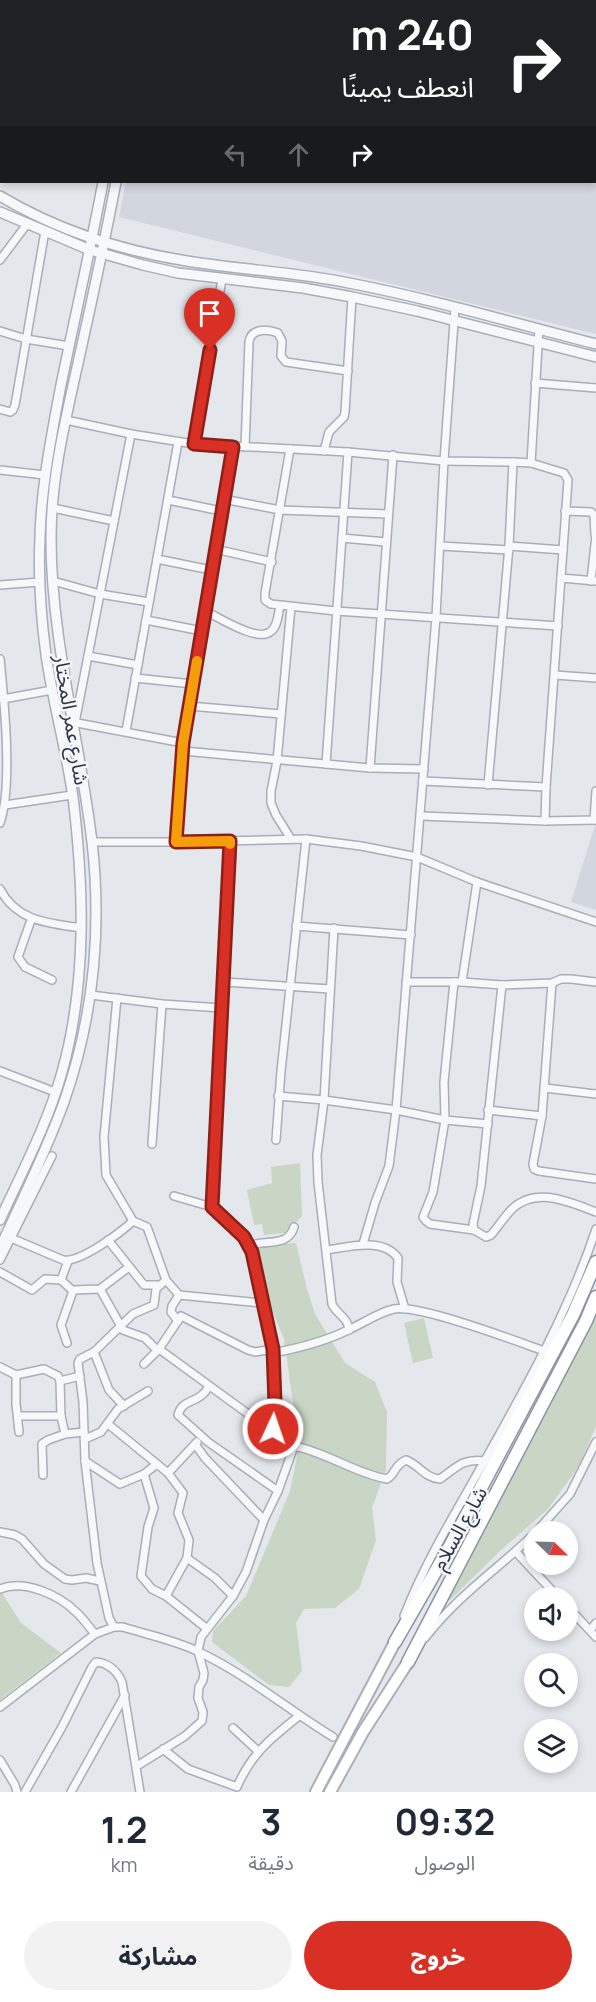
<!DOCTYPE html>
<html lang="ar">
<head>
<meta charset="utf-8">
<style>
	:root { --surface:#fff; --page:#f2f2f3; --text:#1f2937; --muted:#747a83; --accent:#d93025 }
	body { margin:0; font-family:Manrope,"Noto Sans Arabic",sans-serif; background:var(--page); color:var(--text); direction:rtl; height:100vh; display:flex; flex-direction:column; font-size:22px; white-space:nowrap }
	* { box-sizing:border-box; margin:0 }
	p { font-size:20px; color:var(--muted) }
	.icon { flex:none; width:33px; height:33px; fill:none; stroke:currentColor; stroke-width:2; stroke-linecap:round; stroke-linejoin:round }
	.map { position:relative; height:1792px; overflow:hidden; direction:ltr }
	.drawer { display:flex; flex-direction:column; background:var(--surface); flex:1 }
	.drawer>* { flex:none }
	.guide { position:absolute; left:0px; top:0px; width:597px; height:183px; box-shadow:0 3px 9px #0003; direction:rtl; background:#202124; color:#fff; overflow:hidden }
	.needle { width:39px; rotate:113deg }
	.fabs { position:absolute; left:524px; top:1521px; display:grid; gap:12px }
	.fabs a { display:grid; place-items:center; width:54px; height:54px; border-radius:50%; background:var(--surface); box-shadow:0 3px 9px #0003; font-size:30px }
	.pin { position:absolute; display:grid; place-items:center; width:51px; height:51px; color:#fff; margin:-62px -26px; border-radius:50% 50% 50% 0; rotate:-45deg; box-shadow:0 0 6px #0007 }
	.pin .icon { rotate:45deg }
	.me { position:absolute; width:66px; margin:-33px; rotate:3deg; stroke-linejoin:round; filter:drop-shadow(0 0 4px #0008) }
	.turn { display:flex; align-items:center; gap:21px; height:126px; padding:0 24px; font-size:27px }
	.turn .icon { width:78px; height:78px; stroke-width:2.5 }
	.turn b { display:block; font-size:42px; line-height:51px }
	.lanes { display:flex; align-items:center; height:57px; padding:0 24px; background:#0003; justify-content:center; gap:30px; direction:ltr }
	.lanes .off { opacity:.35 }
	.eta { display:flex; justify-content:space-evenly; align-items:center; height:102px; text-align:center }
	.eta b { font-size:36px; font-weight:700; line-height:42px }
	.action { display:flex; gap:12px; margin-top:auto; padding:12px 24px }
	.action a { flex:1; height:69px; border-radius:36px; background:var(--accent); color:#fff; font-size:24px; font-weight:700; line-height:69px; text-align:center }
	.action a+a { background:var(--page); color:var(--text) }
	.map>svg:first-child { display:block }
	.built { fill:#d2d6de }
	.green { fill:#c9d6c5 }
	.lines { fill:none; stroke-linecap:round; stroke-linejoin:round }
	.minor-casing { stroke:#a9aeb7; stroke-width:10 }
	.tertiary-casing { stroke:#a9aeb7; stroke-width:12 }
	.secondary-casing { stroke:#a9aeb7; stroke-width:14 }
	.trunk-casing { stroke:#8b94a3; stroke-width:15 }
	.minor { stroke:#f7f8fa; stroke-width:7 }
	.tertiary { stroke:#f7f8fa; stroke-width:9 }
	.secondary { stroke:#fff; stroke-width:10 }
	.trunk { stroke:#fff; stroke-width:12 }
	.route-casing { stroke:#8d1f18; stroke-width:15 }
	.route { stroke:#d93025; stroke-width:10 }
	.slow { stroke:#f59e0b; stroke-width:10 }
	.labels { text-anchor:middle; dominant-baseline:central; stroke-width:5; stroke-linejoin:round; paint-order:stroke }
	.street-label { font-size:20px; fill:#2b3445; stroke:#f4f6f9 }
</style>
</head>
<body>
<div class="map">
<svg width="596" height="1792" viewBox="0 0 596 1792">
	<rect width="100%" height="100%" fill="#e4e7ec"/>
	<g class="built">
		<path d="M 162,0 L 596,0 L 596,334 L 119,217 L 126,182 L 596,182 L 596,2 L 161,1 Z"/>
		<path d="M 596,822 L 596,910 L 571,902 Z"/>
	</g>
	<g class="green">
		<path d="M 300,1163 L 302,1216 L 286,1233 L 264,1235 L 262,1224 L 254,1225 L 247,1190 L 272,1183 L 271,1167 Z"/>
		<path d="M 296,1243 L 307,1289 L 315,1314 L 345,1363 L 375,1382 L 387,1412 L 386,1469 L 372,1508 L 376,1540 L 359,1589 L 335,1608 L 304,1609 L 296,1623 L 302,1671 L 289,1687 L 269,1685 L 212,1642 L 213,1631 L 246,1596 L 290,1491 L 297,1457 L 297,1432 L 284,1339 L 265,1292 L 258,1246 Z"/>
		<path d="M 596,1311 L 596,1426 L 579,1466 L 548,1509 L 500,1551 L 449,1601 L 444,1595 Z"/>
		<path d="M 424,1318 L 433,1358 L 413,1363 L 404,1323 Z"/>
		<path d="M 0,1593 L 2,1593 L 21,1623 L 61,1653 L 0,1700 Z"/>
	</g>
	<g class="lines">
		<g class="minor-casing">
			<g id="minor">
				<path d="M 0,73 L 2,74"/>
				<path d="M 0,260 L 27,224"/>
				<path d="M 0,331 L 26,339 L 69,346"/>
				<path d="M 535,383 L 596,388"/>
				<path d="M 0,409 L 10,412 L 13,410 L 15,405 L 45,231"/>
				<path d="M 66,420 L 131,434 L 194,444 L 348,452 L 444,461 L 513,462 L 531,463 L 564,473 L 568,480 L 546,787 L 545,821"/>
				<path d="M 194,444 L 222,279"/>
				<path d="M 245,447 L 249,342 C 251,328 267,329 278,333 L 282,341 L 281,356 L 286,362 L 348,371"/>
				<path d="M 290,449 L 265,593 L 265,600 L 271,604 L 336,611 L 558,626"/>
				<path d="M 324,451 L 329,432 L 344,417 L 345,412 L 352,297"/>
				<path d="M 531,463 L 539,329"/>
				<path d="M 0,470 L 45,475"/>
				<path d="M 223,499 L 280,510 L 388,514"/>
				<path d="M 168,500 L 221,511"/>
				<path d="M 53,508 L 114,521"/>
				<path d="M 565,511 L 591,512 L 594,515 L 595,535"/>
				<path d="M 342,538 L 386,542"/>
				<path d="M 441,546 L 509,550"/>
				<path d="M 509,546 L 563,550"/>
				<path d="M 215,549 L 272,562"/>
				<path d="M 157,559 L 211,570"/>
				<path d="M 561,578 L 596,581"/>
				<path d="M 53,581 L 100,594 L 149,602"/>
				<path d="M 591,581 L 596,535"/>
				<path d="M 0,585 L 40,582"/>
				<path d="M 205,611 C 220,618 257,642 270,632 C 278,627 278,614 280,606"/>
				<path d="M 146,620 L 202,631"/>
				<path d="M 88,656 L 138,665"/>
				<path d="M 0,659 C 4,699 13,786 0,823"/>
				<path d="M 555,675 L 596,678"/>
				<path d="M 135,678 L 193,684"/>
				<path d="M 3,699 L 52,690"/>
				<path d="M 189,706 L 281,714"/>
				<path d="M 72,722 L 183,743 L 233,447"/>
				<path d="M 75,723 L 131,434"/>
				<path d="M 126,731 L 178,442"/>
				<path d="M 183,743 L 176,842 L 306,839 L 361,846 L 417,857 L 477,882 L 596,922"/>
				<path d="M 183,751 L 370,768 L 424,769"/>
				<path d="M 326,764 L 348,452"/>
				<path d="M 370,768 L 393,455"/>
				<path d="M 423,781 L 546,787"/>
				<path d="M 488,785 L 509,546 L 513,462"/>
				<path d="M 5,805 L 72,795"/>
				<path d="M 421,816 L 545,821 L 596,820"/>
				<path d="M 594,820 L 596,791"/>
				<path d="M 291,839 L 276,815 L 271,803 L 271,791 L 277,761 L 291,607"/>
				<path d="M 92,842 L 176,842"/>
				<path d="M 0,889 C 17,922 49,923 81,928"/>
				<path d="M 31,920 L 18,957 L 25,967 L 52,980"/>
				<path d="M 296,926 L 411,935"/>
				<path d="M 334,928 L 324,1100 L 317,1155 L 318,1182 L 332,1304 C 337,1315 348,1317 349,1330"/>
				<path d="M 224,982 L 330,989"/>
				<path d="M 406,982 L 462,982 L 502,985 L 552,983 L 561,979 L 571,979 L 596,982"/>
				<path d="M 454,982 L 444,1082 L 445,1120 L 433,1192 L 423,1217 L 426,1221 L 430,1224 L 474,1230"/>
				<path d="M 462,982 L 477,882"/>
				<path d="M 552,983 L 542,1116 L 533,1164 L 534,1169 L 539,1171 L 596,1179"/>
				<path d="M 502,985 L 481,1186 L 473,1224 L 474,1230 L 486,1237 L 491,1235 C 498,1227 504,1217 512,1209 C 536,1186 569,1202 596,1212"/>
				<path d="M 91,995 L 162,1004 L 222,1008"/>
				<path d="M 117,998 L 104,1137 L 106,1175 L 133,1221 L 147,1227 L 166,1280 L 179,1295"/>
				<path d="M 0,1071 L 55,1092"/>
				<path d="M 545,1088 L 596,1094"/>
				<path d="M 278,1096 L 324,1100 L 396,1110 L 445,1120 L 488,1124"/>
				<path d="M 488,1110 L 542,1116"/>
				<path d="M 276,1140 L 281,1071 L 306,839"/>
				<path d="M 152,1144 L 162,1004"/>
				<path d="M 174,1196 L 212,1207 L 244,1237 L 252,1252 L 273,1349 L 273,1429"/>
				<path d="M 212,1207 L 230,841"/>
				<path d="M 11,1238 L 63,1260 C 80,1263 120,1233 133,1221"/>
				<path d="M 108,1240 L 144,1285 L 158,1285"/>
				<path d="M 363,1244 L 375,1203 L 389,1166 L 396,1110 L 436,617 L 444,461 L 455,308"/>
				<path d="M 249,1246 C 265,1239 288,1248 294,1227"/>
				<path d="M 327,1250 C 348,1247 383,1237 398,1258 L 397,1282 L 405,1309"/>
				<path d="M 0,1260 L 52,1156"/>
				<path d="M 0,1272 L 32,1290 L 45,1279 L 61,1280"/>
				<path d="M 166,1280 L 156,1289 L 154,1305 L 133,1314 L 94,1352 L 80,1359 L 78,1363 L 83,1402 L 85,1461 L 97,1563 L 109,1618 L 114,1627 L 123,1627 C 148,1635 174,1640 197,1651 C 246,1674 287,1709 333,1737"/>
				<path d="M 100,1289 L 123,1330 L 145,1338 L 157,1350"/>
				<path d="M 73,1290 L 100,1289 L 129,1267"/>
				<path d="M 178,1321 L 171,1312 L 172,1306 L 179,1295 L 262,1303"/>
				<path d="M 67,1343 L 61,1325 L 73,1291 L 61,1280 L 68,1261"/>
				<path d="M 94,1352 L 109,1390 L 124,1406"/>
				<path d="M 273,1353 C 299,1348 324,1342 348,1330 C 362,1324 379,1312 394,1309 C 419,1304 516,1341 544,1351"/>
				<path d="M 144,1364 L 159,1349 L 181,1316 L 248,1350 L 255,1352 L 273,1349"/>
				<path d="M 0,1367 L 16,1375 L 44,1369 L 58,1376 L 60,1381 L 61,1416 L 65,1434 L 84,1432"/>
				<path d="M 16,1375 L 16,1404 L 19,1432"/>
				<path d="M 60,1381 L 80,1376"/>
				<path d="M 209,1386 C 207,1389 206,1392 203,1394 C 194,1403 182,1400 178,1415 L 208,1442 L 278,1491"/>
				<path d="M 18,1416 L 61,1416"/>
				<path d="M 108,1424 L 168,1473 L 183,1493 L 178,1513 L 189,1540 L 187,1558 L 166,1596"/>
				<path d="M 85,1439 L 101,1432 L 118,1409 L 148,1391"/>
				<path d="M 195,1444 L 205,1458 L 264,1520"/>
				<path d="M 294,1446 C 326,1452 354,1473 387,1479 C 396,1474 393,1466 406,1460 C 419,1465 425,1478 440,1479 C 457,1467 463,1458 485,1461"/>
				<path d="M 85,1461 L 120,1484 L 144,1474 L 157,1464"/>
				<path d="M 168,1473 L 197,1442"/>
				<path d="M 144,1474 L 154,1508 L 148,1527 L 141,1576 L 152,1589 L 166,1596 L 206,1628"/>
				<path d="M 43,1475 L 42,1444 L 48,1440 L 65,1434"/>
				<path d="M 0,1532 L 15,1535 L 22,1539 L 44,1564 L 65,1579 L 72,1580 L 86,1578 L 100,1581"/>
				<path d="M 536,1532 L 570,1494 L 596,1442"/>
				<path d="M 516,1552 L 559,1598"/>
				<path d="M 187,1558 L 215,1578 L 233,1596"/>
				<path d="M 0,1589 C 24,1579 59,1595 76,1612 C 83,1618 88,1626 95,1634"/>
				<path d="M 567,1606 L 596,1637"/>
				<path d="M 404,1616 C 425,1562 456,1512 484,1462 C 526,1387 569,1311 596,1229"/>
				<path d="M 590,1630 L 596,1623"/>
				<path d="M 425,1638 C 456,1597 498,1569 534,1534"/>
				<path d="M 0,1707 L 95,1634 L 114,1627"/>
				<path d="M 233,1728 L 258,1751"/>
				<path d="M 163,1749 L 188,1769 L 237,1787 C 251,1754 271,1738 299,1716"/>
				<path d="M 0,1760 L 15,1785 L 17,1792"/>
				<path d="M 137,1766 L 185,1736 L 202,1721 L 203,1712 L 198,1698 L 199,1687 L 203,1680 L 204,1673 L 198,1651 L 201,1637 L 233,1596 L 246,1572 L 264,1520 L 278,1491 L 294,1446 L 290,1438 L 262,1424 L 159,1349"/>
				<path d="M 25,1792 L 62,1727 L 92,1667 L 96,1662 C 108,1663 117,1671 122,1682 L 140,1792"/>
				<path d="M 71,1792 L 125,1695"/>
			</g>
		</g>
		<g class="tertiary-casing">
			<g id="tertiary">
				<path d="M 135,2 L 135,0"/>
				<path d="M 150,2 L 150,0"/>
				<path d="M 0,196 C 57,230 123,251 187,261 C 241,270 296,272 349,283 C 432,299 514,323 596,344"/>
				<path d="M 0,212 L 90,250 L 143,265 L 178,273 L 303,288 L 352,297 L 417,311 L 596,357"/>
				<path d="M 0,1220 C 22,1172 48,1123 62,1072 C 87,983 84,888 73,797 C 66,749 53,703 46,655 C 41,617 38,577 40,538 C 41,488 51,439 60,390 C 74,321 90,251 103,182"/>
				<path d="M 0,1248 C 22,1200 46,1152 64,1102 C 93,1019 102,930 92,842 C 80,740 51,641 51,538 C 51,475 67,414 80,354 C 93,296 105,239 116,182"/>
			</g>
		</g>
		<g class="secondary-casing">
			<g id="secondary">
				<path d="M 316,1792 L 395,1642"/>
				<path d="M 330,1792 L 363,1732 L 408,1662"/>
			</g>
		</g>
		<g class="trunk-casing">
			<g id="trunk">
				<path d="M 395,1642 L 449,1548 L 573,1315 L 596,1262"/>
				<path d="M 408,1662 L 586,1321 L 596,1297"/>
			</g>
		</g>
		<use href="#minor" class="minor"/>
		<use href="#tertiary" class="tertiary"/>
		<use href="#secondary" class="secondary"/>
		<use href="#trunk" class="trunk"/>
	</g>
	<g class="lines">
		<g class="route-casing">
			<path id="route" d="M 210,350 L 194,444 L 233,447 L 183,743 L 176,842 L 230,841 L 212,1207 L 244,1237 L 252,1252 L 273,1349 L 275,1403 L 273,1429"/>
		</g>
		<use href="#route" class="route"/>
		<path class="slow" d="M 197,661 L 183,743 L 176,842 L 230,841 L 230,844"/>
	</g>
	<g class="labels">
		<g class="street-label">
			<text transform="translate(72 720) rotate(81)">شارع عمر المختار</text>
			<text transform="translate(459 1528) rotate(-61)">شارع السلام</text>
		</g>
	</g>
</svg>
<div class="fabs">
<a><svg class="needle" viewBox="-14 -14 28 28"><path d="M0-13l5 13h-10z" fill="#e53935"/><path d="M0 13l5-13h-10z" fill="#747a83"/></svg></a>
<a><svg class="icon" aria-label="sound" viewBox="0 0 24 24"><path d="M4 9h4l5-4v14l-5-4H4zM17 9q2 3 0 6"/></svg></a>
<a><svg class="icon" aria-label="search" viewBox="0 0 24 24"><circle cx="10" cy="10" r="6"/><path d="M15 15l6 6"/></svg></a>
<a><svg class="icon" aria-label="layers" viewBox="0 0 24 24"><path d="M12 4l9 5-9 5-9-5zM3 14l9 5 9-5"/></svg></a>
</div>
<div class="pin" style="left:210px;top:350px;background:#d93025"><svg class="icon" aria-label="arrive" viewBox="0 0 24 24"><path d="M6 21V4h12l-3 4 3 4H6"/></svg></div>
<svg class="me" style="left:273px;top:1429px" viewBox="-20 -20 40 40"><circle r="17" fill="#d93025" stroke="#fff" stroke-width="3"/><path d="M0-11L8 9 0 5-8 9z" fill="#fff"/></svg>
<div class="guide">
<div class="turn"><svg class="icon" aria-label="right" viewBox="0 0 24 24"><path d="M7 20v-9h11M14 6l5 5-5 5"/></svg><div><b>240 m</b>انعطف يمينًا</div></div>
<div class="lanes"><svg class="icon off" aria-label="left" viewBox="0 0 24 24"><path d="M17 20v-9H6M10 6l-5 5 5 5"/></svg><svg class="icon off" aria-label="ahead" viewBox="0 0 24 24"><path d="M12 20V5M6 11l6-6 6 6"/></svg><svg class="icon" aria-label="right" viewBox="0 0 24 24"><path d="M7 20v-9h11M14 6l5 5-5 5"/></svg></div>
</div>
</div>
<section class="drawer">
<div class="eta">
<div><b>09:32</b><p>الوصول</p></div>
<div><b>3</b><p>دقيقة</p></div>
<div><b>1.2</b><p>km</p></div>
</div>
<div class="action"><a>خروج</a><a>مشاركة</a></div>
</section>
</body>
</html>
